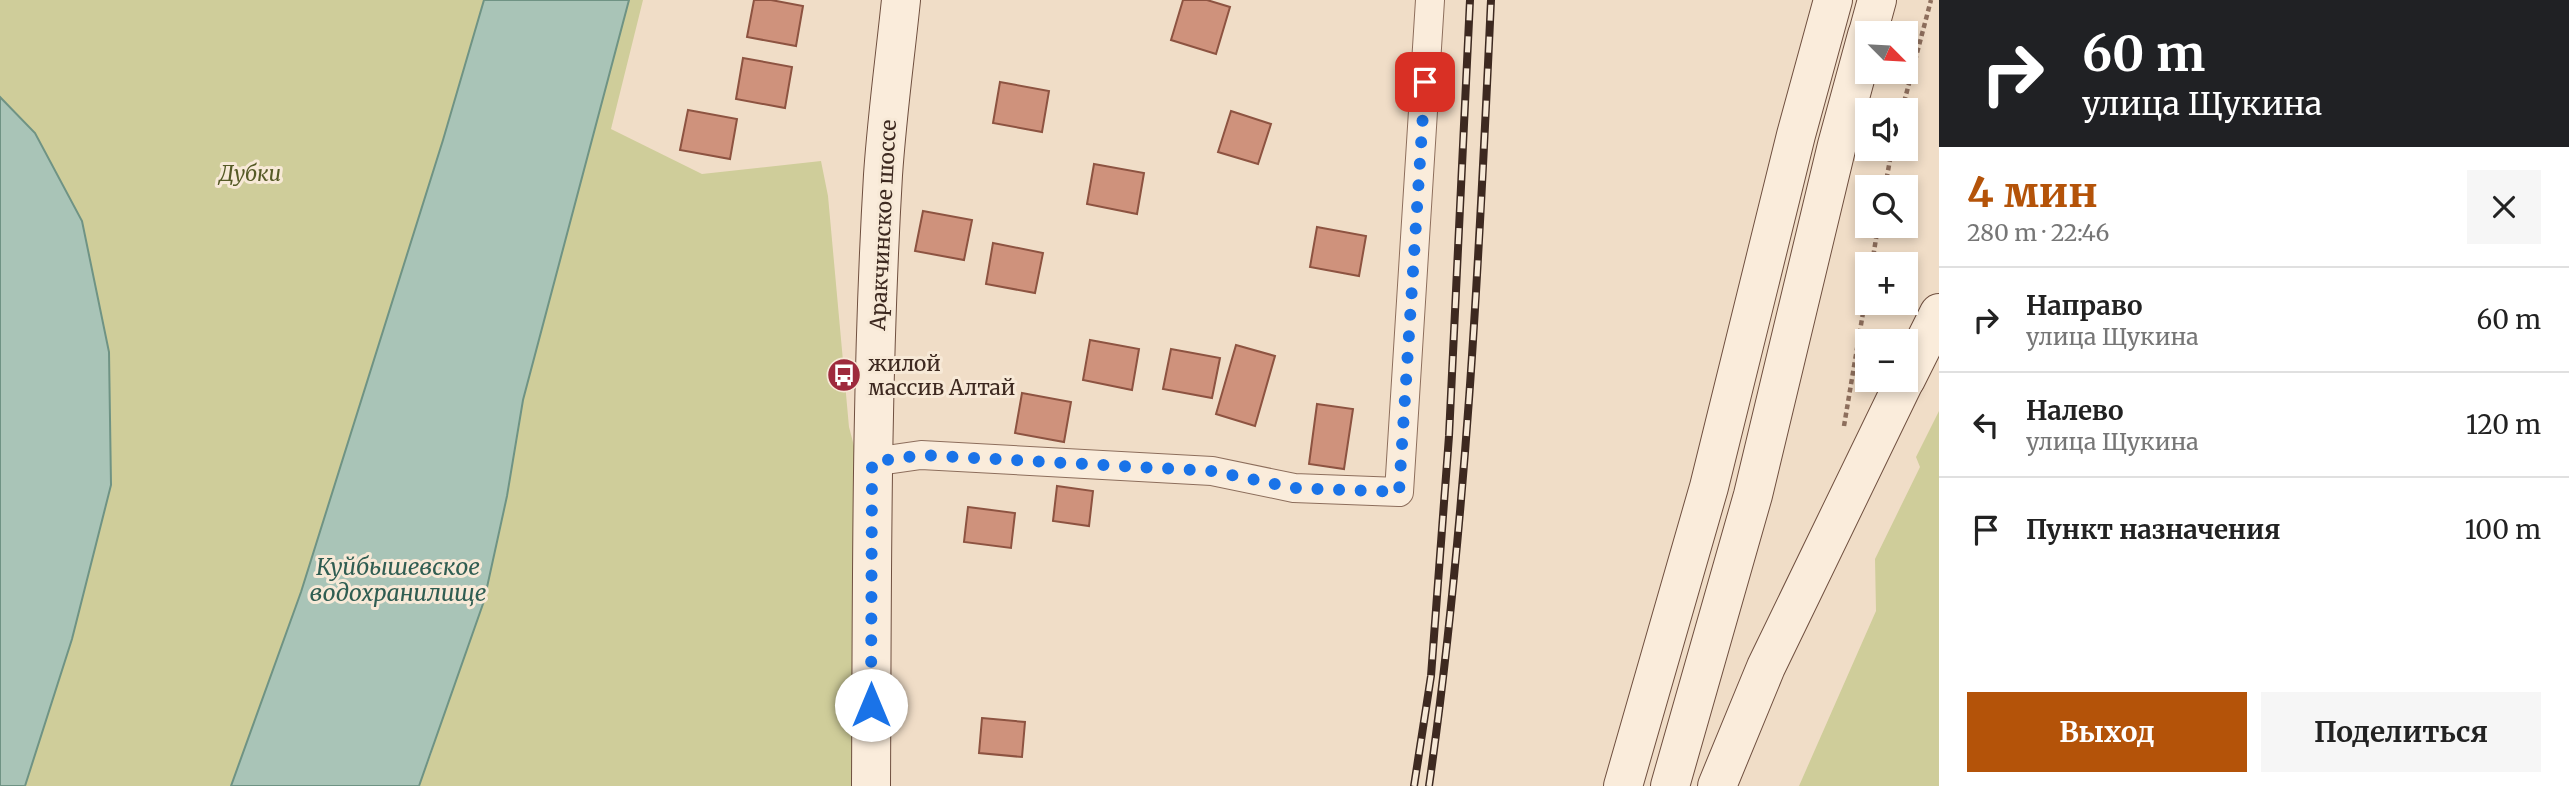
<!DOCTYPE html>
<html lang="ru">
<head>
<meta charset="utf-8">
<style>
	:root { --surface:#fff; --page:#f6f6f6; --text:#222; --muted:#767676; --line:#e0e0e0; --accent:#b45309 }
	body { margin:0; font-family:Merriweather,serif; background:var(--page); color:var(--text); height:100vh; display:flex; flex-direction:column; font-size:26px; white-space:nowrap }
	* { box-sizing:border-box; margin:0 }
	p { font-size:23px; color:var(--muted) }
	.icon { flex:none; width:38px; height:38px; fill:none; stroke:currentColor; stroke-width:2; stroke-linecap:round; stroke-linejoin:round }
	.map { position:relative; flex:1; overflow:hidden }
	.side { display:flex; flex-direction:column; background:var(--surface); width:630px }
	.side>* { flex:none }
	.top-card { background:#202124; color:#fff; overflow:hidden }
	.needle { width:46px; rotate:114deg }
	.tools { position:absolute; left:1855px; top:21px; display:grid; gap:14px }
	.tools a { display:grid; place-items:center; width:63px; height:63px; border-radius:0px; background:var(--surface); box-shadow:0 4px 10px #0003; font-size:35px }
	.pin { position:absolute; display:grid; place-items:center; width:60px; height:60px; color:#fff; margin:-30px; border-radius:14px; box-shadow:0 4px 10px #0006 }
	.me { position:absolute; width:77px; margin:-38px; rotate:0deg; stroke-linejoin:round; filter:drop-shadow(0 0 5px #0008) }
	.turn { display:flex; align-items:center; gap:24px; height:147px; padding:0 28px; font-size:32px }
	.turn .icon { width:91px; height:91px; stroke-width:2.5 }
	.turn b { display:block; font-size:49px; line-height:60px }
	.round { display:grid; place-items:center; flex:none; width:74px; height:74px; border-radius:0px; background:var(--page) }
	.overview { display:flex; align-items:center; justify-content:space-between; height:119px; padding:0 28px }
	h1 { font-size:42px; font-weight:700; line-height:52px; color:var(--accent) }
	.cta { display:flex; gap:14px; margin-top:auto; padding:14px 28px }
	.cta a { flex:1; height:80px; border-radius:0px; background:var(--accent); color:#fff; font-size:28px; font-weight:700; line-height:80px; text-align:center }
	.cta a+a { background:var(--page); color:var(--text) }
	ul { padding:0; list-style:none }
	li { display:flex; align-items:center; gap:21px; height:105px; padding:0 28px; border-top:2px solid var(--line) }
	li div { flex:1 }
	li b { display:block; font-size:26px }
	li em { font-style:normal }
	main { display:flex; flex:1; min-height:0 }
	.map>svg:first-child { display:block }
	.green { fill:#cfcd9a }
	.water { fill:#a9c4b7; stroke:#6f9384; stroke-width:2 }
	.building { fill:#cf927c; stroke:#8d5341; stroke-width:2 }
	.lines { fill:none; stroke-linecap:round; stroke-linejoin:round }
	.street-casing { stroke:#8d6e5c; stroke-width:30 }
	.secondary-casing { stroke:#6f4f3f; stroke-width:40 }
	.path { stroke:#8d6e5c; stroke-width:4.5; stroke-dasharray:5 3.5; stroke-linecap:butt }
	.street { stroke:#faecdb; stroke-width:28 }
	.secondary { stroke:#faecdb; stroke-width:38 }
	.rail-casing { stroke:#3d2920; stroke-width:8 }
	.rail { stroke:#f7e9d7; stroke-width:5; stroke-dasharray:16; stroke-linecap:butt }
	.route { stroke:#1a73e8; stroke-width:12; stroke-dasharray:0 21.6 }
	.labels { text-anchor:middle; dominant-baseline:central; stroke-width:6; stroke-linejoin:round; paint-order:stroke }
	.park-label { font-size:21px; font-style:italic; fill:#555a26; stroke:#f7e9d7 }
	.street-label { font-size:21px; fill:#3d2920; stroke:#f7e9d7 }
	.poi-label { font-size:21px; fill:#3d2920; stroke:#f7e9d7; text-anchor:start }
	.water-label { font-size:23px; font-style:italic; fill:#2f5d52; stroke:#f7e9d7 }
</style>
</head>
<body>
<main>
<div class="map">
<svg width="1939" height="786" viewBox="0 0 1939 786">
	<rect width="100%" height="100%" fill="#f0ddc7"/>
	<g class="green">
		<path d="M 0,0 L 484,0 L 443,140 L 301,592 L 231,786 L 25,786 L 72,639 L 35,133 L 0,97 Z"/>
		<path d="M 629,0 L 643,0 L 611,129 L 702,174 L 821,161 L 828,196 L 849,427 L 859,465 L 883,786 L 419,786 L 431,755 L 507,496 L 523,400 Z"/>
		<path d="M 1939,411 L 1939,786 L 1799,786 L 1876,611 L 1875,559 L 1920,467 L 1916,457 Z"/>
	</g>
	<g class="water">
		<path d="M 484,0 L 629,0 L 523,400 L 507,496 L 484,601 L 419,786 L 231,786 L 301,592 L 443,140 Z"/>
		<path d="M 0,97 L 35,133 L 82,221 L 109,352 L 111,485 L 72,639 L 25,786 L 0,786 Z"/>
	</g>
	<g class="building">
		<path d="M 754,0 L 771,0 L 803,6 L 796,46 L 747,37 Z"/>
		<path d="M 1183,0 L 1207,0 L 1230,7 L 1216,54 L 1171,40 Z"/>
		<path d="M 743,58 L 792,67 L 785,108 L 736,99 Z"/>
		<path d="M 1000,82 L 1049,91 L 1042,132 L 993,123 Z"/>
		<path d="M 688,110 L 737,119 L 730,159 L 680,150 Z"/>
		<path d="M 1231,111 L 1271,124 L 1258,164 L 1218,152 Z"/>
		<path d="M 1094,164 L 1144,173 L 1137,214 L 1087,204 Z"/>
		<path d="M 923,211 L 972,220 L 964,260 L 915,251 Z"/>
		<path d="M 1317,227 L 1366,236 L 1359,276 L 1310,267 Z"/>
		<path d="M 993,243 L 1043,253 L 1035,293 L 986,284 Z"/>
		<path d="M 1090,340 L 1139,349 L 1132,390 L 1083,380 Z"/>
		<path d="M 1236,345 L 1275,356 L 1255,426 L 1216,414 Z"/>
		<path d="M 1171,349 L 1220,358 L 1212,398 L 1163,389 Z"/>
		<path d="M 1022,393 L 1071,402 L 1064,442 L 1015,433 Z"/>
		<path d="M 1317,404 L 1353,409 L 1344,469 L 1309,464 Z"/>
		<path d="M 1057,486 L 1093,491 L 1089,526 L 1053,521 Z"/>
		<path d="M 968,507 L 1015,513 L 1011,548 L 964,542 Z"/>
		<path d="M 982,718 L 1025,722 L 1022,757 L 979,753 Z"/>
	</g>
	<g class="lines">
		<g class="street-casing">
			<path id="street" d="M 872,462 L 921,455 L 1212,471 L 1294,488 L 1399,492 L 1430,0"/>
		</g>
		<g class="secondary-casing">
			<g id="secondary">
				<path d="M 1868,33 L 1877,0"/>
				<path d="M 1906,379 L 1939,313"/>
				<path d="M 871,786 C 872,582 871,378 883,175 C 887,116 895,58 901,0"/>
				<path d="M 1623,786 L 1709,487 L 1796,135 L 1833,0"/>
				<path d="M 1670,786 L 1753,495 L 1837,145 L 1867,35"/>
				<path d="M 1717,786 L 1766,667 L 1905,380"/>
			</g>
		</g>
		<g class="path">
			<path d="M 1902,110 L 1931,0"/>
			<path d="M 1885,187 L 1892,149"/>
			<path d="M 1872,264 L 1878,226"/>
			<path d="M 1844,426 L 1867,289"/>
		</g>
		<use href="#street" class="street"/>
		<use href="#secondary" class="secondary"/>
		<g class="rail-casing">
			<g id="rail">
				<path d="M 1414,786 L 1431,676 L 1449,436 L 1470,0"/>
				<path d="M 1429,786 C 1466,526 1479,263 1491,0"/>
			</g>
		</g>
		<use href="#rail" class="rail"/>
	</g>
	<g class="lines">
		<path class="route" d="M 871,705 L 872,462 L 921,455 L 1212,471 L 1294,488 L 1399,492 L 1425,82"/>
	</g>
	<defs>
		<g id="bus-disc" transform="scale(1.75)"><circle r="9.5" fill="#9e2a3d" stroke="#f7e9d7"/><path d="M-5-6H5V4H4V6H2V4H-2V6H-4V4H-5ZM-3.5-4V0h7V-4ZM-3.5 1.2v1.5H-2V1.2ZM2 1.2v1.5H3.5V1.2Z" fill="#fff"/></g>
	</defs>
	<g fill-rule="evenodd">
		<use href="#bus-disc" x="844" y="375"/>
	</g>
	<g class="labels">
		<g class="park-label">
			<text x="250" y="173">Дубки</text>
		</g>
		<g class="street-label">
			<text transform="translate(883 225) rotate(-87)">Аракчинское шоссе</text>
		</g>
		<g class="poi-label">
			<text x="868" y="363">жилой<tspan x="868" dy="24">массив Алтай</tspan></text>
		</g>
		<g class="water-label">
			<text x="398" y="566">Куйбышевское<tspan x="398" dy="26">водохранилище</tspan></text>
		</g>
	</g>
</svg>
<div class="tools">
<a><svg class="needle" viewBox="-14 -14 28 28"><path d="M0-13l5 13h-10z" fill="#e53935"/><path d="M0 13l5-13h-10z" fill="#767676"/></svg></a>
<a><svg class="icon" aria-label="sound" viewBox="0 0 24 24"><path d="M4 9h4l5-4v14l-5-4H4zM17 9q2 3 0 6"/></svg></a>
<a><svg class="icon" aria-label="search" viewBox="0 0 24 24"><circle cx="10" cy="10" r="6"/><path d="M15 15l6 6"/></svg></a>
<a>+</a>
<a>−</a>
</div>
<div class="pin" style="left:1425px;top:82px;background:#d93025"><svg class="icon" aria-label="arrive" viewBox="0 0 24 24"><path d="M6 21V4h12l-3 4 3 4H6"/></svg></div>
<svg class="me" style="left:871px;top:705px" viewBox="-20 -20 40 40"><circle r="19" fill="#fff"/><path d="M0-13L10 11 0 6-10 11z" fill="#1a73e8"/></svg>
</div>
<section class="side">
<div class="top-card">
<div class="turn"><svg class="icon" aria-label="right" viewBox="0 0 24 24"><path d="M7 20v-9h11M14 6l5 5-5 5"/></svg><div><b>60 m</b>улица Щукина</div></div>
</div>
<div class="overview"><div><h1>4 мин</h1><p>280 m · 22:46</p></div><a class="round"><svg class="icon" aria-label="close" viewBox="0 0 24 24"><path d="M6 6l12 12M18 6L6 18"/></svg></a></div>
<ul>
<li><svg class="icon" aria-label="right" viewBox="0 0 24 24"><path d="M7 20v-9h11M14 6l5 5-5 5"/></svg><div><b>Направо</b><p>улица Щукина</p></div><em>60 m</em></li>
<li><svg class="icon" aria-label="left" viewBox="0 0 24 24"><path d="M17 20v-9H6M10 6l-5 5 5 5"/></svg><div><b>Налево</b><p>улица Щукина</p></div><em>120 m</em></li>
<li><svg class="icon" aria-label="arrive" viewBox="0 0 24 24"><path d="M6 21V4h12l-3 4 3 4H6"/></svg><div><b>Пункт назначения</b></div><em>100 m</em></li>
</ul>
<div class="cta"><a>Выход</a><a>Поделиться</a></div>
</section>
</main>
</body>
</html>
